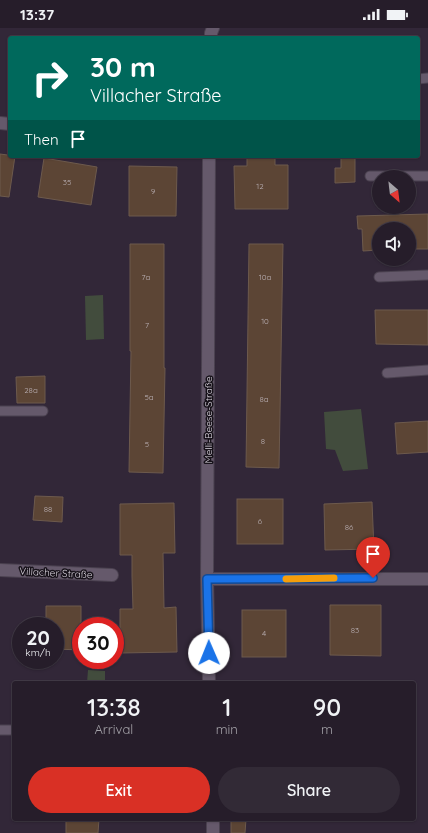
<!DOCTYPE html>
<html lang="en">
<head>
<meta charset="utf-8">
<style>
	:root { --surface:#261d2a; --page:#322a36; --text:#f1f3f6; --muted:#a4a2a8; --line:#423b47; --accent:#d93025 }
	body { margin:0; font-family:Quicksand,sans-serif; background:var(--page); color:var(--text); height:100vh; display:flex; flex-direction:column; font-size:15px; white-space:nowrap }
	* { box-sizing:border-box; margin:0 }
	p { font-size:13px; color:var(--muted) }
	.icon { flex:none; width:22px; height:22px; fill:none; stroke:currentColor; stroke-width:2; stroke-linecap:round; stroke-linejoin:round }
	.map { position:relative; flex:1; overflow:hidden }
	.panel { position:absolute; left:12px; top:653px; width:404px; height:140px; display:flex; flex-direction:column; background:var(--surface); border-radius:4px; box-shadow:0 1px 3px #0004,0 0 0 1px var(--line) }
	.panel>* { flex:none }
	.guide { position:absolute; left:8px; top:8px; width:412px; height:122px; border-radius:4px; box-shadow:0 1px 3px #0004,0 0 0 1px var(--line); background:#00695c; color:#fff; overflow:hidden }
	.needle { width:26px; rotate:152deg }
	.controls { position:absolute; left:372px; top:142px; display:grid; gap:8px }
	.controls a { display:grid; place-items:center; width:44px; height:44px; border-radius:50%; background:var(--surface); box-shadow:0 1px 3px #0004,0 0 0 1px var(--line); font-size:20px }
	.speed { position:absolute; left:12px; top:589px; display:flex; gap:8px; font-size:20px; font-weight:700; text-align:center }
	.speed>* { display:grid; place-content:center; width:52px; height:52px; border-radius:50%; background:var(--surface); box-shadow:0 1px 3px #0004,0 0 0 1px var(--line); line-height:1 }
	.speed small { font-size:10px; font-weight:400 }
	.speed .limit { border:6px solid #d22; background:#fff; color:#111 }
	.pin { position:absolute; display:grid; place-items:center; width:34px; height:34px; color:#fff; margin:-41px -17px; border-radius:50% 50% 50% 0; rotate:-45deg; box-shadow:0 0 4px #0007 }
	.pin .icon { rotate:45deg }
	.me { position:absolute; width:44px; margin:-22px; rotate:359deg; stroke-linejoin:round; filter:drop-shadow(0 0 3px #0008) }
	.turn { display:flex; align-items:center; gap:14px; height:84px; padding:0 16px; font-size:18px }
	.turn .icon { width:52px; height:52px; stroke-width:2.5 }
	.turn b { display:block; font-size:28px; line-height:34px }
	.then { display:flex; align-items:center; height:38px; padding:0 16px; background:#0003; gap:8px; font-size:15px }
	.eta { display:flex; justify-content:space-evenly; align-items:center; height:68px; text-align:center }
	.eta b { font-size:24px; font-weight:600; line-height:28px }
	.primary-button { display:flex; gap:8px; margin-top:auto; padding:8px 16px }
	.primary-button a { flex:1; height:46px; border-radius:24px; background:var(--accent); color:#fff; font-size:16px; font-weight:600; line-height:46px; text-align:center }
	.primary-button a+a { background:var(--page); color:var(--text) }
	.status { display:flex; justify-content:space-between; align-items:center; height:28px; padding:0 20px; background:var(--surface); direction:ltr }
	.status svg { height:11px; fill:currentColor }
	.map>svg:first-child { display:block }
	.green { fill:#424c3d }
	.building { fill:#5c4535; stroke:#6d5a4d }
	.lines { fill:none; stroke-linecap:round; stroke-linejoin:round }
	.lane-casing { stroke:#4b4250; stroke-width:11 }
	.street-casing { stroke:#4b4250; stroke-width:14 }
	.lane { stroke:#65596b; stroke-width:9 }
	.street { stroke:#65596b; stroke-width:12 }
	.route-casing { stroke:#114b97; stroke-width:10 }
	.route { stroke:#1a73e8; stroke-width:7 }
	.slow { stroke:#f59e0b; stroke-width:7 }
	.labels { text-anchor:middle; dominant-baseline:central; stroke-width:3; stroke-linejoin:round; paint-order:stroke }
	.number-label { font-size:8px; fill:#b8aeb2 }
	.street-label { font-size:10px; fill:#d7d1db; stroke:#17121a }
</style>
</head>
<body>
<div class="status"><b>13:37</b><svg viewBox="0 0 49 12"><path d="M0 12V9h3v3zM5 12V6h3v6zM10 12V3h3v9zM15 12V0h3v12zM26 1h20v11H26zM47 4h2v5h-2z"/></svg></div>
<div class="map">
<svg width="428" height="805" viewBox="0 0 428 805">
	<rect width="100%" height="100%" fill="#322738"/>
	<g class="green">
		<path d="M 103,267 L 104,311 L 86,312 L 85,268 Z"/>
		<path d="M 361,381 L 368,441 L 343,443 L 335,422 L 326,421 L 324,384 Z"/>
		<path d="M 88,642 L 105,643 L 105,655 L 87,655 Z"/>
	</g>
	<g class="building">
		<path d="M 0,126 L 15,128 L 9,169 L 0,168 Z"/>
		<path d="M 247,128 L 275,128 L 275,137 L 288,137 L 288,181 L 235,181 L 234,138 L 247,138 Z"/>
		<path d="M 341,128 L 355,128 L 355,154 L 335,155 L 335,140 L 341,140 Z"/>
		<path d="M 44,130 L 97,139 L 91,177 L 38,169 Z"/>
		<path d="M 129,138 L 177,139 L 176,188 L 129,188 Z"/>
		<path d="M 428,186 L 428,221 L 409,221 L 409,201 L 379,201 L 379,222 L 363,223 L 362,201 L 358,201 L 357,188 Z"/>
		<path d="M 130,216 L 164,216 L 164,340 L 165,340 L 163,445 L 129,444 L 131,323 L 130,323 Z"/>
		<path d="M 249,216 L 283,216 L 279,440 L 246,439 Z"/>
		<path d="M 375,282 L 428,282 L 428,317 L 376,316 Z"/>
		<path d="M 45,348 L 45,375 L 17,375 L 16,349 Z"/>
		<path d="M 428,393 L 428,424 L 397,426 L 395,395 Z"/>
		<path d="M 35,468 L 63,469 L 62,494 L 33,492 Z"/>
		<rect x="237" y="471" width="46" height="45"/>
		<path d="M 372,474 L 374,521 L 325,522 L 324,476 Z"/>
		<path d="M 174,475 L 175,525 L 163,525 L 164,580 L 176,579 L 177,624 L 120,625 L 120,581 L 133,581 L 132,548 L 132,527 L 120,527 L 120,476 Z"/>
		<path d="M 330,577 L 381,577 L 381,628 L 330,627 Z"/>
		<path d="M 46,578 L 81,578 L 81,622 L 55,621 L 55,598 L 46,598 Z"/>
		<rect x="242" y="582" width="44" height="47"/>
		<path d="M 66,791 L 99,791 L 98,805 L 66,805 Z"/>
		<path d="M 231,791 L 246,791 L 245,805 L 231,805 Z"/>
	</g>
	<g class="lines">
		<g class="lane-casing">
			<g id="lane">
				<path d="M 418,51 L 428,50"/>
				<path d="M 370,148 L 428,148"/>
				<path d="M 379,249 L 428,247"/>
				<path d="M 387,345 L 428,342"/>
				<path d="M 0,383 L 43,383"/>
				<path d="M 0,702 L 14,702"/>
			</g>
		</g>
		<g class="street-casing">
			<g id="street">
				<path d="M 211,10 L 211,5 L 213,0"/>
				<path d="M 0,95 L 10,96"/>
				<path d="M 209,128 L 207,551 L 209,655"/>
				<path d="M 0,542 L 112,547"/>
				<path d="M 207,551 L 428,551"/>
				<path d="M 213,791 L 213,805"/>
			</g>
		</g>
		<use href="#lane" class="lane"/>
		<use href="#street" class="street"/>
	</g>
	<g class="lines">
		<g class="route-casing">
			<path id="route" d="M 209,625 L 207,551 L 373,550"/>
		</g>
		<use href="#route" class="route"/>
		<path class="slow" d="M 286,551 L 334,550"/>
	</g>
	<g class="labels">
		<g class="number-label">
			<text x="67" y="154">35</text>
			<text x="260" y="158">12</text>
			<text x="153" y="163">9</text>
			<text x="146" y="249">7a</text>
			<text x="265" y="249">10a</text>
			<text x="265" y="293">10</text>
			<text x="147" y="297">7</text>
			<text x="31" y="362">28a</text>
			<text x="149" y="369">5a</text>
			<text x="264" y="371">8a</text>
			<text x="263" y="413">8</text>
			<text x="147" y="416">5</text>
			<text x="48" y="481">88</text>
			<text x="260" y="493">6</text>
			<text x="349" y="499">86</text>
			<text x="355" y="602">83</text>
			<text x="264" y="605">4</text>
		</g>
		<g class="street-label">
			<text transform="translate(208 392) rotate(-90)">Melli-Beese-Straße</text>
			<text transform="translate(56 545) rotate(3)">Villacher Straße</text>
		</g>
	</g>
</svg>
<div class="controls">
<a><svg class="needle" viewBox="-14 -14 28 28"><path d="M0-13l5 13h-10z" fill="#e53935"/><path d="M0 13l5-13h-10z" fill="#a4a2a8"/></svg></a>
<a><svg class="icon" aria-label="sound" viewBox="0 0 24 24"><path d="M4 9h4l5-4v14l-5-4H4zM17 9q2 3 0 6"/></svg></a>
</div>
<div class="speed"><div>20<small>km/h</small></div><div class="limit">30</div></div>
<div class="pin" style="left:373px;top:550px;background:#d93025"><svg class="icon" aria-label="arrive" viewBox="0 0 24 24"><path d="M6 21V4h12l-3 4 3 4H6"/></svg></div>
<svg class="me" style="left:209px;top:625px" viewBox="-20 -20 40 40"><circle r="19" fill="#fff"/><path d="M0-13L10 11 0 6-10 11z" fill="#1a73e8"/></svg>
<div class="guide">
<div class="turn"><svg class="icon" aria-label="right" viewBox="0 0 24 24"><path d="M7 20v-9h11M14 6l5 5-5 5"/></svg><div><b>30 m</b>Villacher Straße</div></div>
<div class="then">Then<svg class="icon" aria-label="arrive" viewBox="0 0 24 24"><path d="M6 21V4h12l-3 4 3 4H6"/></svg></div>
</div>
<section class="panel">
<div class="eta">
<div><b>13:38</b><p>Arrival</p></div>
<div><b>1</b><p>min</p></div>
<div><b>90</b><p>m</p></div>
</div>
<div class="primary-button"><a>Exit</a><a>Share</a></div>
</section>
</div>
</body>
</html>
